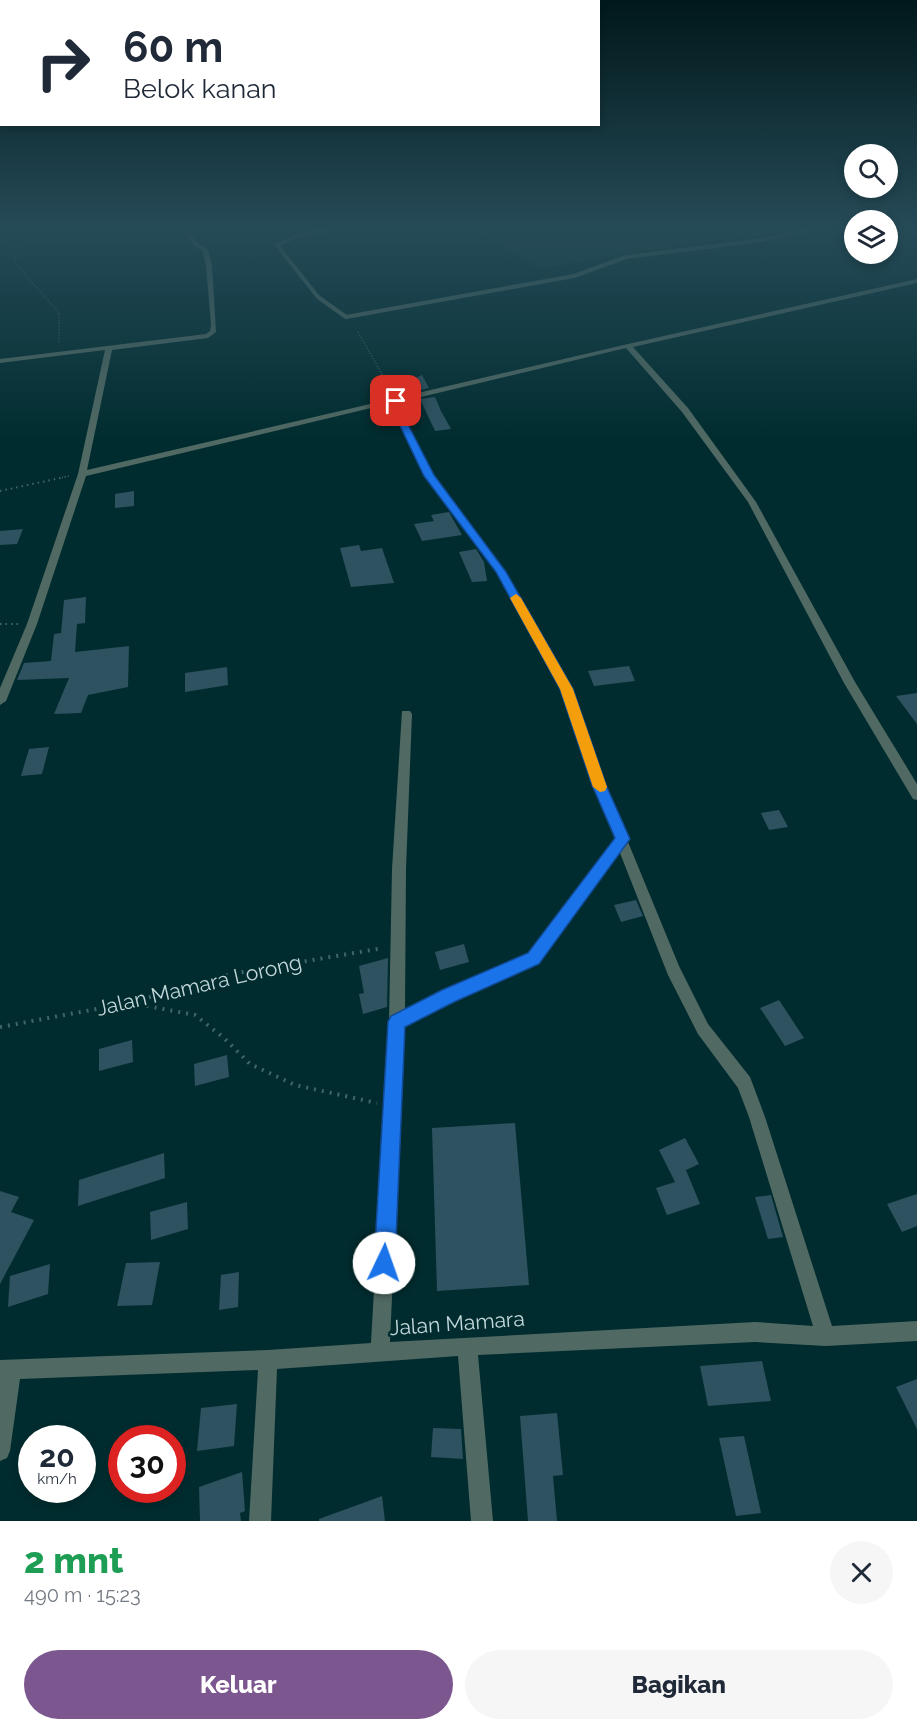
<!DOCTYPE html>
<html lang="id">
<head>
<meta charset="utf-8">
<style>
	:root { --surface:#fff; --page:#f6f6f7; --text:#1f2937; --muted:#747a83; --accent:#7c568e }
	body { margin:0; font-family:Raleway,sans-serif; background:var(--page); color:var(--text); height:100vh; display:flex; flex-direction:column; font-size:22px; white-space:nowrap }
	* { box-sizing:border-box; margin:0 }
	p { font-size:20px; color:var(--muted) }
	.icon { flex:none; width:33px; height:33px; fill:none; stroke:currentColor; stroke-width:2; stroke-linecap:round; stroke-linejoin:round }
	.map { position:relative; height:1521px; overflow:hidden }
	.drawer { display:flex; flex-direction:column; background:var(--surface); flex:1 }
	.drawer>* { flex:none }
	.banner { position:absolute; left:0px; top:0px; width:600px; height:126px; box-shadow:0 3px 9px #0003; background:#fff; color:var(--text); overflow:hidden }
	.buttons { position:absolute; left:844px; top:144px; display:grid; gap:12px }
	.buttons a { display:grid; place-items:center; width:54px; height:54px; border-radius:50%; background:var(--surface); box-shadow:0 3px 9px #0003; font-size:30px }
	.speed { position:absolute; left:18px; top:1425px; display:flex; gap:12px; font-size:30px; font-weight:700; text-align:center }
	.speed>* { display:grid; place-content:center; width:78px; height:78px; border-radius:50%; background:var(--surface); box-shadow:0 3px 9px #0003; line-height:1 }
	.speed small { font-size:15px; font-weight:400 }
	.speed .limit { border:9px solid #d22; background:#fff; color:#111 }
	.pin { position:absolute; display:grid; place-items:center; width:51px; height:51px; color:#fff; margin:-26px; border-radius:12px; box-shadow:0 3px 9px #0006 }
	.me { position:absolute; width:66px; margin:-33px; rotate:3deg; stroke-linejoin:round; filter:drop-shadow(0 0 4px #0008) }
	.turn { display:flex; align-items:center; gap:21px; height:126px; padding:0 24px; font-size:27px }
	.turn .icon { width:78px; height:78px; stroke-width:2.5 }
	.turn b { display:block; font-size:42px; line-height:51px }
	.round { display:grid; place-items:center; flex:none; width:63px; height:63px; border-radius:32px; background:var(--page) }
	.headline { display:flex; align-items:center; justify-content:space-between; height:102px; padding:0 24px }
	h1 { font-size:36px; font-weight:800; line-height:45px; color:#1e9e55 }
	.action { display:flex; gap:12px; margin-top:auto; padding:12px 24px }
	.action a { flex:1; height:69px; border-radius:36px; background:var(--accent); color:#fff; font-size:24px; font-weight:800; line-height:69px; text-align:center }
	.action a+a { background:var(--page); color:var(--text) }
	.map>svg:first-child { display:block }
	.built { fill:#0e393b }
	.building { fill:#2e5260 }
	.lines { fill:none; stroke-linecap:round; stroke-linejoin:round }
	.path-far2 { stroke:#416668; stroke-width:1.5; stroke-dasharray:1 2; stroke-linecap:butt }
	.path-far1 { stroke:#416668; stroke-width:2; stroke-dasharray:1.5 4; stroke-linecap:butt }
	.path { stroke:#416668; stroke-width:4; stroke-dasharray:2 6; stroke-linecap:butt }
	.service { stroke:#516963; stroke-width:4 }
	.minor { fill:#516963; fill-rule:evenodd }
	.route { fill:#1a73e8; stroke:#114b97; stroke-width:1.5 }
	.slow { fill:#f59e0b }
	.labels { text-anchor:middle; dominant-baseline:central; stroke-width:5; stroke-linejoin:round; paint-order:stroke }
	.near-street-label { font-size:21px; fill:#c1d6d8; stroke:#002c2f }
</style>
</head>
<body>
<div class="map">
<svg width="917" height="1521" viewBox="0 0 917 1521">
	<rect width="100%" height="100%" fill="#002c2f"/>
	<path class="built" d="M 474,227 L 801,227 L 768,234 L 640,251 L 541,269 Z"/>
	<g class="building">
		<path d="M 422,375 L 429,388 L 416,391 L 411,380 Z"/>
		<path d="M 435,397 L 441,411 L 451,429 L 435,431 L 420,399 Z"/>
		<path d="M 134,491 L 134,506 L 115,508 L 115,494 Z"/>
		<path d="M 449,512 L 462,535 L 422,541 L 414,524 L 434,521 L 431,515 Z"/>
		<path d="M 23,529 L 17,544 L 0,545 L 0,531 Z"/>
		<path d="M 359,545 L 361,551 L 382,548 L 394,583 L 351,587 L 340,548 Z"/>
		<path d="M 476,549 L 484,562 L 487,581 L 472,582 L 459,552 Z"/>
		<path d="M 86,597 L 85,623 L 77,624 L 75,652 L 129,646 L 128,687 L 88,695 L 81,713 L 54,714 L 69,678 L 17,680 L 24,663 L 51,661 L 54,634 L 61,633 L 64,600 Z"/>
		<path d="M 629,666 L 635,681 L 594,686 L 588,671 Z"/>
		<path d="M 227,667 L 228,685 L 185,692 L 185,673 Z"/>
		<path d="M 917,693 L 917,724 L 896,696 Z"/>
		<path d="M 49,747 L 42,774 L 21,776 L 29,749 Z"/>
		<path d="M 779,810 L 788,827 L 769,830 L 761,813 Z"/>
		<path d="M 636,900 L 643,916 L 621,922 L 614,905 Z"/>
		<path d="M 464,944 L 469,962 L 440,970 L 435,952 Z"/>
		<path d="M 388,958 L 387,1007 L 363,1014 L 359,994 L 364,993 L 359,966 Z"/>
		<path d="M 779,1000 L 804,1038 L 785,1046 L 760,1008 Z"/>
		<path d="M 132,1040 L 133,1062 L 99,1071 L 99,1049 Z"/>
		<path d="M 227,1055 L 229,1077 L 195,1086 L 194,1064 Z"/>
		<path d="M 515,1123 L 529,1285 L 437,1291 L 432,1128 Z"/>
		<path d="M 685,1138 L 699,1164 L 686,1170 L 700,1204 L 667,1215 L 656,1188 L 675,1182 L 659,1150 Z"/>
		<path d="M 164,1153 L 165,1178 L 78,1206 L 79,1180 Z"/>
		<path d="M 0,1191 L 19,1197 L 11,1212 L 34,1220 L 0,1284 Z"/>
		<path d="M 917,1194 L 917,1226 L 902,1232 L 887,1204 Z"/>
		<path d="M 771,1195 L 783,1237 L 768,1239 L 755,1197 Z"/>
		<path d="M 187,1202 L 188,1229 L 151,1240 L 150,1212 Z"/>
		<path d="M 160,1262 L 152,1305 L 117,1306 L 126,1263 Z"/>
		<path d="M 50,1264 L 48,1294 L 8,1307 L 10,1276 Z"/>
		<path d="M 239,1272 L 238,1307 L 219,1310 L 221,1275 Z"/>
		<path d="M 762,1361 L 771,1401 L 708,1406 L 700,1366 Z"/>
		<path d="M 917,1379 L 917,1429 L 896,1387 Z"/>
		<path d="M 237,1404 L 234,1446 L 197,1451 L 201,1408 Z"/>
		<path d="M 557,1413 L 563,1475 L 553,1476 L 557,1521 L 528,1521 L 520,1416 Z"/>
		<path d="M 433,1428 L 461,1429 L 463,1459 L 431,1457 Z"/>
		<path d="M 744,1436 L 761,1513 L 736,1516 L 719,1438 Z"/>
		<path d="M 242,1472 L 245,1511 L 240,1513 L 241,1521 L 200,1521 L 199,1487 Z"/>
		<path d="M 382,1496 L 385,1521 L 319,1521 L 319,1519 Z"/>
	</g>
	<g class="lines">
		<g class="path-far2">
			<path d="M 17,235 L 15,263 L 59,313 L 59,343"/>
			<path d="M 358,332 L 391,390"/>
			<path d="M 59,478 L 69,476"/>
		</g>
		<g class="path-far1">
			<path d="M 0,491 L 65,477"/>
			<path d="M 0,624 L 18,624"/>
		</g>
		<g class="path">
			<path d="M 131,1003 L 195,1015 L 224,1038 L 250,1064 L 295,1085 L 377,1103"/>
			<path d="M 0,1027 L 129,1003 L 231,974 L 383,948"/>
		</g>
		<g class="service">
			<path d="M 351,227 L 301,234 L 277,245 L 318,297 L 346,317 L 574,276 L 626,257 L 755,241 L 824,227"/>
			<path d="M 903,227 L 917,232"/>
		</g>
		<path class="minor" d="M 187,227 L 191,227 L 192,236 L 200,245 L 208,249 L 212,265 L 216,332 L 208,338 L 112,350 L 87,470 L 628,344 L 917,279 L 917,283 L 633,347 L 688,408 L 756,502 L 855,682 L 917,784 L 917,800 L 913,799 L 844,683 L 748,502 L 682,412 L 626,348 L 400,402 L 401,411 L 433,475 L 506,572 L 572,689 L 605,785 L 625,834 L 629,839 L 628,842 L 679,966 L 708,1024 L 750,1077 L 765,1117 L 832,1326 L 917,1321 L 917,1341 L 826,1346 L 755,1342 L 478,1355 L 493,1521 L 471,1521 L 458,1356 L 277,1369 L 271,1521 L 249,1521 L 258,1370 L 20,1379 L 10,1451 L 7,1458 L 0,1461 L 0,1360 L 268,1350 L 371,1343 L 389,1022 L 392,869 L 402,711 L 410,711 L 412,714 L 406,869 L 405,1010 L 443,991 L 528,954 L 615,840 L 593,785 L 560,689 L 497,573 L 425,475 L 393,411 L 392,403 L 86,476 L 37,624 L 6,701 L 0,705 L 0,688 L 27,624 L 78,474 L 105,350 L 0,363 L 0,359 L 206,334 L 210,331 L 211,325 L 206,265 L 202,250 L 196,247 L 186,236 ZM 620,853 L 668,975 L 698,1034 L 738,1088 L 749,1117 L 813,1326 L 755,1322 L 390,1342 L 404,1026 L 453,1001 L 538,964 Z"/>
	</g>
	<linearGradient id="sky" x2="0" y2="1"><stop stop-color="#00181a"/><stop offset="0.52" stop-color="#264b58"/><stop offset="1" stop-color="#264b58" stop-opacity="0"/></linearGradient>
	<rect width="917" height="440" fill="url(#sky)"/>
	<path class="route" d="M 396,398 L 401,401 L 401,411 L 434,475 L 506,572 L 573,689 L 606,785 L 630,839 L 539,964 L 454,1002 L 405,1027 L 395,1263 L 392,1271 L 384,1274 L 377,1271 L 374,1263 L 388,1022 L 391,1016 L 442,990 L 528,953 L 615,838 L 592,785 L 560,689 L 496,572 L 424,476 L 393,411 L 392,401 Z"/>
	<path class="slow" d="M 516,594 L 521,598 L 573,689 L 607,787 L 605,791 L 600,792 L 593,787 L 560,689 L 510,598 Z"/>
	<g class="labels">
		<g class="near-street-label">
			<text transform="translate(199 985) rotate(-13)">Jalan Mamara Lorong</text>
			<text transform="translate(457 1323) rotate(-4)">Jalan Mamara</text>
		</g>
	</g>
</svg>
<div class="buttons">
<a><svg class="icon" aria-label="search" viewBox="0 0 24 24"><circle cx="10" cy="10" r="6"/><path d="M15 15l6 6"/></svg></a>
<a><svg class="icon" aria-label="layers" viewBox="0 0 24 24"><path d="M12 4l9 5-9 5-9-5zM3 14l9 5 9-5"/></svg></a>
</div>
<div class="speed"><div>20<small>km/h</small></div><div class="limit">30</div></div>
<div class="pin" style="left:396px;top:401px;background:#d93025"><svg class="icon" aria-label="arrive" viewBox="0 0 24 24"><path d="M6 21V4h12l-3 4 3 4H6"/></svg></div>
<svg class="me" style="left:384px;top:1263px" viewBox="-20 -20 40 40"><circle r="19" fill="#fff"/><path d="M0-13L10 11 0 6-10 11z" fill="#1a73e8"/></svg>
<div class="banner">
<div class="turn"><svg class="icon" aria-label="right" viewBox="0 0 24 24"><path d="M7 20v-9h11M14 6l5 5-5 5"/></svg><div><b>60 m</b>Belok kanan</div></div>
</div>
</div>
<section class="drawer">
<div class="headline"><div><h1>2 mnt</h1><p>490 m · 15:23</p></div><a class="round"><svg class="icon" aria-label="close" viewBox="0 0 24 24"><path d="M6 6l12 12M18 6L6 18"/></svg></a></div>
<div class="action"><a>Keluar</a><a>Bagikan</a></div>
</section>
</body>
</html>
